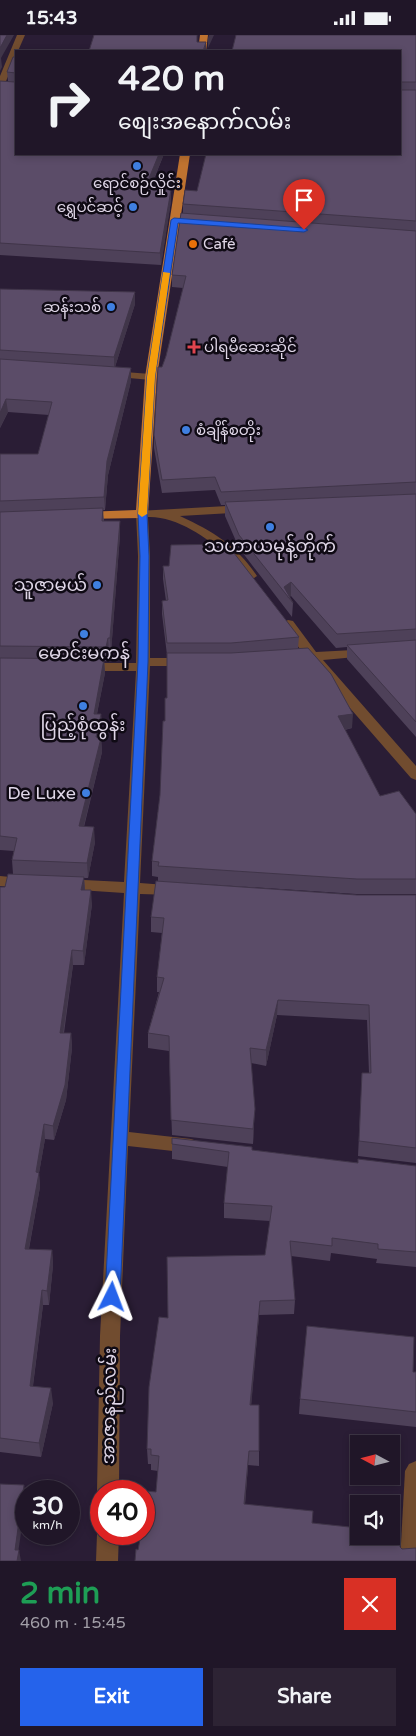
<!DOCTYPE html>
<html lang="en">
<head>
<meta charset="utf-8">
<style>
	:root { --surface:#201628; --page:#2d2334; --text:#f1f3f6; --muted:#a29fa8; --line:#3d3545; --accent:#2563eb }
	body { margin:0; font-family:"Varela Round","Noto Sans Myanmar",sans-serif; background:var(--page); color:var(--text); height:100vh; display:flex; flex-direction:column; font-size:19px; white-space:nowrap }
	* { box-sizing:border-box; margin:0 }
	p { font-size:16px; color:var(--muted) }
	.icon { flex:none; width:28px; height:28px; fill:none; stroke:currentColor; stroke-width:2; stroke-linecap:round; stroke-linejoin:round }
	.map { position:relative; height:1526px; overflow:hidden }
	.panel { display:flex; flex-direction:column; background:var(--surface); flex:1 }
	.panel>* { flex:none }
	.top-card { position:absolute; left:15px; top:15px; width:386px; height:105px; border-radius:0px; box-shadow:0 2px 8px #0003,0 0 0 1px var(--line); background:#201628; color:var(--text); overflow:hidden }
	.needle { width:32px; rotate:277deg }
	.fabs { position:absolute; left:350px; top:1400px; display:grid; gap:10px }
	.fabs a { display:grid; place-items:center; width:50px; height:50px; border-radius:0px; background:var(--surface); box-shadow:0 2px 8px #0003,0 0 0 1px var(--line); font-size:25px }
	.speed { position:absolute; left:15px; top:1445px; display:flex; gap:10px; font-size:25px; font-weight:700; text-align:center }
	.speed>* { display:grid; place-content:center; width:65px; height:65px; border-radius:50%; background:var(--surface); box-shadow:0 2px 8px #0003,0 0 0 1px var(--line); line-height:1 }
	.speed small { font-size:12px; font-weight:400 }
	.speed .limit { border:8px solid #d22; background:#fff; color:#111 }
	.pin { position:absolute; display:grid; place-items:center; width:42px; height:42px; color:#fff; margin:-51px -21px; border-radius:50% 50% 50% 0; rotate:-45deg; box-shadow:0 0 5px #0007 }
	.pin .icon { rotate:45deg }
	.me { position:absolute; width:55px; margin:-28px; rotate:3deg; stroke-linejoin:round; filter:drop-shadow(0 0 4px #0008) }
	.turn { display:flex; align-items:center; gap:18px; height:105px; padding:0 20px; font-size:22px }
	.turn .icon { width:65px; height:65px; stroke-width:2.5 }
	.turn b { display:block; font-size:35px; line-height:42px }
	.round { display:grid; place-items:center; flex:none; width:52px; height:52px; border-radius:0px; background:var(--page) }
	.summary { display:flex; align-items:center; justify-content:space-between; height:85px; padding:0 20px }
	h1 { font-size:30px; font-weight:700; line-height:38px; color:#1e9e55 }
	.primary-button { display:flex; gap:10px; margin-top:auto; padding:10px 20px }
	.primary-button a { flex:1; height:58px; border-radius:0px; background:var(--accent); color:#fff; font-size:20px; font-weight:700; line-height:58px; text-align:center }
	.primary-button a+a { background:var(--page); color:var(--text) }
	.status { display:flex; justify-content:space-between; align-items:center; height:35px; padding:0 25px; background:var(--surface); direction:ltr }
	.status svg { height:14px; fill:currentColor }
	.map>svg:first-child { display:block }
	.lines { fill:none; stroke-linecap:round; stroke-linejoin:round }
	.minor { fill:#714c2f; fill-rule:evenodd }
	.major { fill:#bf7330; fill-rule:evenodd }
	.wall { fill:#4e4159 }
	.shaded-wall { fill:#403549 }
	.building { fill:#5b4c68; stroke:#403549 }
	.route { fill:#2563eb; stroke:#184099 }
	.slow { fill:#f59e0b }
	.shop-dot { fill:#3f7fe0; stroke:#0f0a14; stroke-width:2 }
	.food-dot { fill:#e8710a; stroke:#0f0a14; stroke-width:2 }
	.health-dot { fill:#e0444e; stroke:#0f0a14; stroke-width:2 }
	.labels { text-anchor:middle; dominant-baseline:central; stroke-width:5; stroke-linejoin:round; paint-order:stroke }
	.far-poi-label { font-size:15px; fill:#dfd6e7; stroke:#0f0a14; text-anchor:start }
	.poi-label { font-size:18px; fill:#dfd6e7; stroke:#0f0a14 }
	.street-label { font-size:18px; fill:#dfd6e7; stroke:#0f0a14 }
</style>
</head>
<body>
<div class="status"><b>15:43</b><svg viewBox="0 0 49 12"><path d="M0 12V9h3v3zM5 12V6h3v6zM10 12V3h3v9zM15 12V0h3v12zM26 1h20v11H26zM47 4h2v5h-2z"/></svg></div>
<div class="map">
<svg width="416" height="1526" viewBox="0 0 416 1526">
	<rect width="100%" height="100%" fill="#2a1d35"/>
	<g class="lines">
		<g class="minor">
			<path d="M 17,0 L 25,0 L 18,16 L 16,16 L 16,22 L 4,51 L 0,54 L 0,41 Z"/>
			<path d="M 111,336 L 151,339 L 157,342 L 151,345 L 107,341 L 105,339 Z"/>
			<path d="M 245,470 L 249,471 L 251,474 L 249,477 L 180,481 C 214,497 236,510 257,541 L 251,545 L 246,544 C 240,536 235,526 227,520 C 206,502 176,481 148,482 L 150,521 L 150,623 L 188,623 L 195,627 L 188,631 L 150,631 L 140,848 L 179,851 L 181,855 L 179,859 L 173,860 L 140,859 L 129,1097 L 191,1104 L 197,1106 L 200,1111 L 197,1116 L 191,1118 L 128,1111 L 120,1301 L 119,1456 L 101,1456 L 101,1463 L 97,1456 L 100,1301 L 124,858 L 64,854 L 58,853 L 56,849 L 58,845 L 64,844 L 124,847 L 136,636 L 84,636 L 77,632 L 84,628 L 136,628 L 138,521 L 136,479 L 138,476 Z"/>
			<path d="M 288,585 L 293,586 L 316,617 L 372,614 L 374,617 L 367,621 L 323,625 L 416,731 L 416,745 L 411,743 L 309,626 L 300,625 L 298,622 L 303,618 L 281,589 Z"/>
			<path d="M 0,841 L 32,844 L 34,848 L 32,852 L 26,853 L 0,851 Z"/>
			<path d="M 416,1426 L 416,1526 L 400,1526 L 405,1436 L 409,1429 Z"/>
			<path d="M 101,1491 L 101,1499 L 119,1499 L 118,1526 L 96,1526 L 97,1499 Z"/>
		</g>
		<g class="major">
			<path d="M 200,0 L 208,0 L 206,16 L 198,16 Z"/>
			<path d="M 180,119 L 190,119 L 157,342 L 148,479 L 142,483 L 80,484 L 78,481 L 80,478 L 84,477 L 136,475 L 145,342 Z"/>
		</g>
	</g>
	<g class="wall">
		<path d="M 416,0 L 416,702 L 347,624 L 347,612 L 336,613 L 291,561 L 289,562 L 293,568 L 292,582 L 239,513 L 225,481 L 225,470 L 221,470 L 215,455 L 162,458 L 154,413 L 154,400 L 162,332 L 166,321 L 183,253 L 172,252 L 172,240 L 183,178 L 183,169 L 197,156 L 400,119 L 400,16 Z"/>
		<path d="M 16,22 L 16,119 L 164,119 L 150,154 L 171,166 L 161,230 L 0,220 L 0,46 L 8,46 L 7,37 Z"/>
		<path d="M 0,254 L 135,269 L 115,332 L 131,346 L 108,440 L 105,475 L 103,475 L 104,486 L 120,500 L 111,617 L 109,617 L 107,626 L 104,626 L 105,638 L 97,679 L 101,679 L 102,693 L 100,703 L 101,703 L 102,717 L 84,792 L 95,807 L 88,843 L 84,843 L 85,855 L 92,869 L 84,930 L 73,930 L 64,998 L 71,998 L 72,1013 L 66,1065 L 54,1105 L 45,1104 L 39,1138 L 40,1152 L 29,1214 L 52,1215 L 53,1230 L 49,1270 L 43,1270 L 33,1351 L 53,1368 L 41,1422 L 0,1417 L 0,852 L 5,852 L 13,839 L 12,825 L 14,816 L 0,815 L 0,419 L 38,419 L 49,380 L 8,377 L 0,393 Z"/>
		<path d="M 163,531 L 299,602 L 298,613 L 352,693 L 345,695 L 380,761 L 416,779 L 416,859 L 356,859 L 173,847 L 357,860 L 416,860 L 416,1128 L 358,1121 L 362,1038 L 369,1038 L 367,985 L 277,980 L 266,1031 L 251,1028 L 254,1089 L 253,1109 L 172,1100 L 169,1016 L 148,1013 L 148,998 L 159,957 L 157,957 L 157,942 L 162,898 L 151,897 L 151,882 L 158,846 L 158,842 L 152,841 L 152,826 L 160,760 L 165,686 L 167,663 L 167,620 L 162,579 L 162,566 L 166,566 L 163,544 Z"/>
		<path d="M 172,1103 L 252,1115 L 358,1128 L 416,1131 L 416,1232 L 376,1228 L 377,1224 L 331,1218 L 330,1226 L 291,1221 L 295,1265 L 294,1279 L 259,1280 L 251,1370 L 259,1416 L 259,1431 L 248,1430 L 245,1469 L 400,1512 L 416,1526 L 138,1515 L 156,1457 L 158,1436 L 151,1435 L 151,1429 L 148,1429 L 147,1414 L 168,1283 L 265,1220 L 270,1186 L 224,1183 L 224,1168 L 228,1132 L 172,1124 Z"/>
		<path d="M 413,1337 L 416,1337 L 416,1392 L 299,1379 L 300,1364 Z"/>
	</g>
	<g class="shaded-wall">
		<path d="M 7,0 L 14,0 L 1,23 L 2,32 L 0,36 L 0,13 Z"/>
		<path d="M 209,0 L 214,0 L 208,13 L 208,3 Z"/>
		<path d="M 206,7 L 206,16 L 203,16 Z"/>
		<path d="M 159,119 L 164,119 L 145,165 L 145,153 Z"/>
		<path d="M 171,155 L 171,166 L 161,230 L 160,218 Z"/>
		<path d="M 135,257 L 135,269 L 114,335 L 114,322 Z"/>
		<path d="M 131,333 L 131,346 L 108,440 L 105,475 L 104,462 L 107,426 Z"/>
		<path d="M 6,364 L 8,377 L 0,393 L 0,378 Z"/>
		<path d="M 120,486 L 120,500 L 111,617 L 110,603 Z"/>
		<path d="M 291,547 L 291,561 L 288,563 L 284,552 Z"/>
		<path d="M 108,603 L 109,617 L 107,626 L 106,612 Z"/>
		<path d="M 104,624 L 105,638 L 94,693 L 94,679 Z"/>
		<path d="M 101,679 L 102,693 L 97,717 L 96,702 Z"/>
		<path d="M 353,679 L 352,693 L 338,696 L 338,681 Z"/>
		<path d="M 101,703 L 102,717 L 80,806 L 79,791 Z"/>
		<path d="M 94,792 L 95,807 L 88,843 L 87,828 Z"/>
		<path d="M 84,842 L 85,857 L 81,855 Z"/>
		<path d="M 91,855 L 92,869 L 84,930 L 83,916 Z"/>
		<path d="M 72,915 L 73,930 L 61,1013 L 60,998 Z"/>
		<path d="M 278,965 L 277,980 L 266,1031 L 266,1015 Z"/>
		<path d="M 71,998 L 72,1013 L 66,1065 L 54,1105 L 53,1091 Z"/>
		<path d="M 255,1074 L 254,1089 L 253,1109 L 253,1094 Z"/>
		<path d="M 44,1089 L 45,1104 L 39,1138 L 40,1152 L 26,1229 L 25,1214 L 36,1137 Z"/>
		<path d="M 52,1215 L 53,1230 L 49,1270 L 47,1256 Z"/>
		<path d="M 42,1255 L 43,1270 L 31,1365 L 30,1351 Z"/>
		<path d="M 260,1266 L 259,1280 L 250,1385 L 250,1370 Z"/>
		<path d="M 51,1353 L 53,1368 L 41,1422 L 39,1408 Z"/>
		<path d="M 249,1416 L 248,1430 L 244,1483 L 244,1469 Z"/>
		<path d="M 24,1450 L 26,1464 L 17,1525 L 19,1515 L 21,1526 L 17,1526 L 15,1515 Z"/>
	</g>
	<g class="building">
		<path d="M 0,0 L 7,0 L 0,13 Z"/>
		<path d="M 94,0 L 197,0 L 197,7 L 206,7 L 203,16 L 89,16 Z"/>
		<path d="M 236,0 L 416,0 L 416,47 L 400,47 L 400,16 L 232,16 Z"/>
		<path d="M 13,22 L 16,22 L 16,38 L 7,37 Z"/>
		<path d="M 0,46 L 15,47 L 16,46 L 16,119 L 159,119 L 145,153 L 171,155 L 160,218 L 0,208 Z"/>
		<path d="M 400,55 L 416,55 L 416,186 L 183,169 L 185,155 L 197,156 L 206,119 L 400,119 Z"/>
		<path d="M 181,178 L 416,196 L 416,447 L 221,457 L 215,442 L 162,445 L 154,400 L 158,332 L 162,332 L 166,321 L 186,241 L 172,240 Z"/>
		<path d="M 0,254 L 135,257 L 114,322 L 0,315 Z"/>
		<path d="M 0,324 L 131,333 L 107,426 L 104,462 L 0,466 L 0,419 L 38,419 L 52,367 L 6,364 L 0,378 Z"/>
		<path d="M 416,459 L 416,594 L 337,599 L 291,547 L 284,552 L 293,568 L 239,500 L 225,467 Z"/>
		<path d="M 103,473 L 102,486 L 120,486 L 110,603 L 108,603 L 106,612 L 0,611 L 0,477 Z"/>
		<path d="M 227,509 L 299,602 L 231,608 L 167,608 L 162,566 L 168,565 L 163,531 L 169,531 L 171,510 Z"/>
		<path d="M 416,605 L 416,687 L 347,610 Z"/>
		<path d="M 308,613 L 331,639 L 353,679 L 338,681 L 380,761 L 399,756 L 416,779 L 416,844 L 357,844 L 158,831 L 159,827 L 152,826 L 160,760 L 163,686 L 165,686 L 165,663 L 167,663 L 167,618 L 231,618 Z"/>
		<path d="M 0,623 L 104,624 L 94,679 L 101,679 L 96,702 L 101,703 L 79,791 L 94,792 L 87,828 L 12,825 L 17,803 L 0,801 Z"/>
		<path d="M 8,839 L 84,842 L 81,855 L 91,855 L 83,916 L 72,915 L 60,998 L 71,998 L 65,1050 L 53,1091 L 44,1089 L 36,1137 L 39,1138 L 25,1214 L 52,1215 L 47,1256 L 42,1255 L 30,1351 L 51,1353 L 39,1408 L 0,1403 L 0,852 L 5,852 Z"/>
		<path d="M 156,846 L 357,860 L 416,860 L 416,1113 L 359,1106 L 362,1038 L 371,1038 L 369,970 L 278,965 L 266,1015 L 250,1013 L 255,1074 L 253,1094 L 171,1085 L 169,1001 L 148,998 L 164,943 L 157,942 L 164,883 L 151,882 Z"/>
		<path d="M 172,1103 L 252,1112 L 252,1115 L 358,1128 L 358,1124 L 416,1131 L 416,1217 L 378,1214 L 378,1209 L 332,1203 L 332,1211 L 290,1206 L 295,1265 L 260,1266 L 250,1370 L 259,1370 L 259,1416 L 249,1416 L 244,1469 L 313,1476 L 312,1488 L 359,1493 L 359,1501 L 391,1501 L 391,1497 L 401,1498 L 400,1512 L 402,1514 L 416,1513 L 416,1526 L 135,1526 L 136,1514 L 138,1515 L 141,1499 L 144,1499 L 144,1473 L 146,1456 L 156,1457 L 159,1421 L 151,1420 L 151,1414 L 147,1414 L 149,1352 L 159,1282 L 168,1283 L 167,1222 L 265,1220 L 272,1171 L 224,1168 L 229,1117 L 172,1109 Z"/>
		<path d="M 307,1291 L 414,1302 L 413,1337 L 416,1337 L 416,1377 L 300,1364 Z"/>
		<path d="M 0,1449 L 24,1450 L 15,1515 L 19,1515 L 17,1526 L 0,1526 Z"/>
	</g>
	<path class="route" d="M 174,183 L 304,193 L 308,195 L 304,197 L 178,188 L 155,342 L 147,479 L 149,521 L 148,627 L 120,1262 L 117,1266 L 112,1268 L 107,1266 L 105,1262 L 138,627 L 140,521 L 138,479 L 147,342 L 171,185 Z"/>
	<path class="slow" d="M 163,237 L 170,238 L 155,342 L 147,479 L 142,482 L 138,479 L 147,342 Z"/>
	<g class="shop-dot">
		<circle cx="137" cy="131" r="5"/>
		<circle cx="133" cy="172" r="5"/>
		<circle cx="111" cy="272" r="5"/>
		<circle cx="186" cy="395" r="5"/>
		<circle cx="270" cy="492" r="5"/>
		<circle cx="97" cy="550" r="5"/>
		<circle cx="84" cy="599" r="5"/>
		<circle cx="83" cy="671" r="5"/>
		<circle cx="86" cy="758" r="5"/>
	</g>
	<circle class="food-dot" cx="193" cy="209" r="5"/>
	<path class="health-dot" d="M191.5 304.5h5v5h5v5h-5v5h-5v-5h-5v-5h5z"/>
	<g class="labels">
		<g class="far-poi-label">
			<text x="137" y="148" text-anchor="middle">ရောင်စဉ်လှိုင်း</text>
			<text x="123" y="172" text-anchor="end">ရွှေပင်ဆင့်</text>
			<text x="203" y="209">Café</text>
			<text x="101" y="272" text-anchor="end">ဆန်းသစ်</text>
			<text x="204" y="312">ပါရမီဆေးဆိုင်</text>
			<text x="196" y="395">စံချိန်စတိုး</text>
		</g>
		<g class="poi-label">
			<text x="270" y="511">သဟာယမုန့်တိုက်</text>
			<text x="87" y="550" text-anchor="end">သူဇာမယ်</text>
			<text x="84" y="618">မောင်းမကန်</text>
			<text x="83" y="690">ပြည့်စုံထွန်း</text>
			<text x="76" y="758" text-anchor="end">De Luxe</text>
		</g>
		<g class="street-label">
			<text transform="translate(109 1371) rotate(-89)">အာဇာနည်လမ်း</text>
		</g>
	</g>
</svg>
<div class="fabs">
<a><svg class="needle" viewBox="-14 -14 28 28"><path d="M0-13l5 13h-10z" fill="#e53935"/><path d="M0 13l5-13h-10z" fill="#a29fa8"/></svg></a>
<a><svg class="icon" aria-label="sound" viewBox="0 0 24 24"><path d="M4 9h4l5-4v14l-5-4H4zM17 9q2 3 0 6"/></svg></a>
</div>
<div class="speed"><div>30<small>km/h</small></div><div class="limit">40</div></div>
<div class="pin" style="left:304px;top:195px;background:#d93025"><svg class="icon" aria-label="arrive" viewBox="0 0 24 24"><path d="M6 21V4h12l-3 4 3 4H6"/></svg></div>
<svg class="me" style="left:112px;top:1262px" viewBox="-20 -20 40 40"><path d="M0-17L14 15 0 8-14 15z" fill="#2563eb" stroke="#fff" stroke-width="4"/></svg>
<div class="top-card">
<div class="turn"><svg class="icon" aria-label="right" viewBox="0 0 24 24"><path d="M7 20v-9h11M14 6l5 5-5 5"/></svg><div><b>420 m</b>စျေးအနောက်လမ်း</div></div>
</div>
</div>
<section class="panel">
<div class="summary"><div><h1>2 min</h1><p>460 m · 15:45</p></div><a class="round" style="background:#d93025;color:#fff"><svg class="icon" aria-label="close" viewBox="0 0 24 24"><path d="M6 6l12 12M18 6L6 18"/></svg></a></div>
<div class="primary-button"><a>Exit</a><a>Share</a></div>
</section>
</body>
</html>
